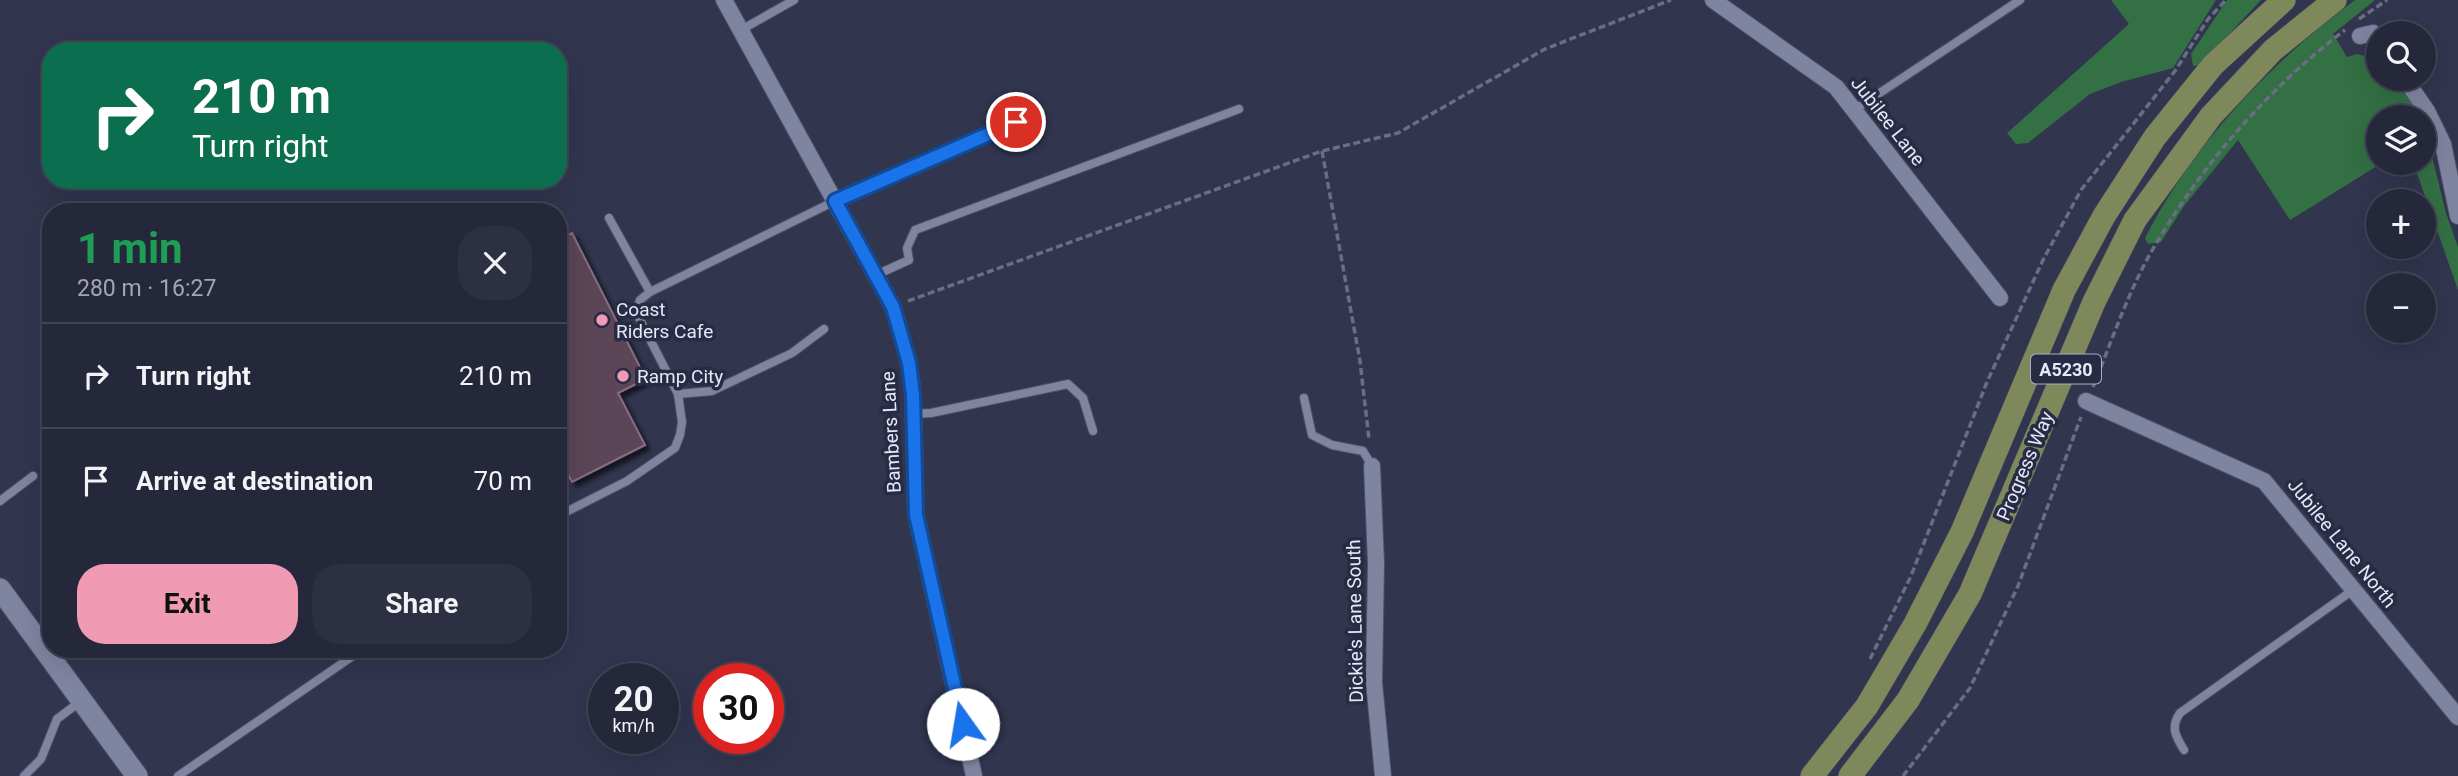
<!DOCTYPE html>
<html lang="en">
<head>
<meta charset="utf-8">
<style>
	:root { --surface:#25283a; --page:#2d3042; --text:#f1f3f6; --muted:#a3a6af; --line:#424454; --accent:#f19ab3 }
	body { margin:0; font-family:Roboto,sans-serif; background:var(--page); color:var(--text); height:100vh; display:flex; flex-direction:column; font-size:26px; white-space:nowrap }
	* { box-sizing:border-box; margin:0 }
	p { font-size:23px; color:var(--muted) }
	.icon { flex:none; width:38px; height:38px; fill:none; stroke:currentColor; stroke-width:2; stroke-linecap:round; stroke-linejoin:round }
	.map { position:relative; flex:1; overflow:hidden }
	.details { position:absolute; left:42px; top:203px; width:525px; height:455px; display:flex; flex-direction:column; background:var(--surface); border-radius:28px; box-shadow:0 7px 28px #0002,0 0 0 2px var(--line) }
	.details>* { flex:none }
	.hud { position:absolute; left:42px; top:42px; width:525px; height:147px; border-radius:28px; box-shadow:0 7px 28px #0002,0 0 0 2px var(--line); background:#0b6e4f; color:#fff; overflow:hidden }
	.buttons { position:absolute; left:2366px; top:21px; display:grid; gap:14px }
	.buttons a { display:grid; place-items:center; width:70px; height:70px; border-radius:50%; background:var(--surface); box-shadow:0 7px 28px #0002,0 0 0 2px var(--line); font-size:35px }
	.speed { position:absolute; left:588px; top:663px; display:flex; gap:14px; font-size:35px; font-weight:700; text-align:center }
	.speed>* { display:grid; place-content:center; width:91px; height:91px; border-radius:50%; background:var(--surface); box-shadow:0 7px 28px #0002,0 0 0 2px var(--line); line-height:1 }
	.speed small { font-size:18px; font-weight:400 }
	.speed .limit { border:10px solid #d22; background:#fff; color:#111 }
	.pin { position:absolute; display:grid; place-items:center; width:60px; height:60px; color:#fff; margin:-30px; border:4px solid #fff; border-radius:50%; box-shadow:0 2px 7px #0007 }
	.me { position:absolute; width:77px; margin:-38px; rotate:347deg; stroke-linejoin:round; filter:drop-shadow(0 0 5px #0008) }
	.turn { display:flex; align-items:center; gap:24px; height:147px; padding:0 35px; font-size:32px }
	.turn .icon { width:91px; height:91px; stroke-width:2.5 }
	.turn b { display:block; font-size:49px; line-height:60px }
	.round { display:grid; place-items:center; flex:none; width:74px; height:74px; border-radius:28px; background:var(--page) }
	.head { display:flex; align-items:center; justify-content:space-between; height:119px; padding:0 35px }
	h1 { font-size:42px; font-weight:700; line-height:52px; color:#1e9e55 }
	.action { display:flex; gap:14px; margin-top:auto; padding:14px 35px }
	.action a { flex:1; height:80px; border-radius:28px; background:var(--accent); color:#111; font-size:28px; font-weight:700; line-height:80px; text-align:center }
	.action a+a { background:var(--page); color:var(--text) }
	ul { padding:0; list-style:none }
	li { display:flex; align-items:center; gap:21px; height:105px; padding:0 35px; border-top:2px solid var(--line) }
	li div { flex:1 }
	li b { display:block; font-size:26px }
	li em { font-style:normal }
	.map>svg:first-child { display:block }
	.green { fill:#337044 }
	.building { fill:#5b4457; stroke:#866d82; stroke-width:2; filter:url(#shadow) }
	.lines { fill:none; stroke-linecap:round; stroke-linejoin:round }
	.lane-casing { stroke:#4e5267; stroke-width:10 }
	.street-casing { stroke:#4e5267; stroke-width:18 }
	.secondary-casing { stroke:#4e5267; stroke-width:23 }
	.primary-casing { stroke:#4e5267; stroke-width:24 }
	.path { stroke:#6a6e84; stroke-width:3.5; stroke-dasharray:7 3.5; stroke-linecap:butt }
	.lane { stroke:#7f84a1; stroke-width:8 }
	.street { stroke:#7f84a1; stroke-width:16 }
	.secondary { stroke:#7f84a1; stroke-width:21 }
	.primary { stroke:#7f885a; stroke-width:23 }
	.route-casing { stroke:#114b97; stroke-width:18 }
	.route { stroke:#1a73e8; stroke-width:12 }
	.poi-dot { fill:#f19ab3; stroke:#282b44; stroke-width:2.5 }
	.labels { text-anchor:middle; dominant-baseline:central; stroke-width:7; stroke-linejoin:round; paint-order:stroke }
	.shield { fill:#282b44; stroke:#acafc2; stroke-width:2 }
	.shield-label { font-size:18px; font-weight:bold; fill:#e5e8f8 }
	.street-label { font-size:19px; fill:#e5e8f8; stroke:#282b44 }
	.poi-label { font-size:19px; fill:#e5e8f8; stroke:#282b44; text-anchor:start }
</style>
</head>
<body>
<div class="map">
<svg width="2458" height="776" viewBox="0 0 2458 776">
	<defs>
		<filter id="shadow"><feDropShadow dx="4.5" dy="4.5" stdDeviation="2" flood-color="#0009"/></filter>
	</defs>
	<rect width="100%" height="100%" fill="#31354e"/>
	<g class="green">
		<path d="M 2111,0 L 2216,0 L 2173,68 L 2121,82 L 2090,94 L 2028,143 L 2016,144 L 2007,133 L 2129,24 Z"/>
		<path d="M 2227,0 L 2261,0 L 2200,65 L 2193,66 L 2191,54 Z"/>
		<path d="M 2355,0 L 2375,0 L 2333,34 L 2347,57 L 2357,54 L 2378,59 L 2378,79 L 2396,79 L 2421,117 L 2378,117 L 2378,163 L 2382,163 L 2290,220 L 2238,140 L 2184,206 L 2161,242 L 2148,244 L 2145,238 C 2193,144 2270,63 2355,0 Z"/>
		<path d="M 2424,124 L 2446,213 L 2458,247 L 2458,290 L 2418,176 L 2407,163 L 2424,163 Z"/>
	</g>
	<path class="building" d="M 572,233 L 646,379 L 618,393 L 645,445 L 572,482 L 558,455 L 558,240 Z"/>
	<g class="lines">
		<g class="lane-casing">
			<g id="lane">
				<path d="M 741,30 L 794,0"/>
				<path d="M 1854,110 L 2020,0"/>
				<path d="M 609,218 L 650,292"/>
				<path d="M 876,275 L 909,260 L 907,248 L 915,230 L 1239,109"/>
				<path d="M 678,394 L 712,391 L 792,353 L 824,329"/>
				<path d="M 1304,398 L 1312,435 L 1332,445 L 1363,451 L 1372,466"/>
				<path d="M 914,414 L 931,413 L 1068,384 L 1083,398 L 1093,431"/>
				<path d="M 0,501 L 33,476"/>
				<path d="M 558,516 L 627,481 L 675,448 L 680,435 L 682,422 L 678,394 L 636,312 L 640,300 L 650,292 L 835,201 L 1040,112"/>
				<path d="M 2184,750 C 2176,737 2170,727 2180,713 L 2353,590"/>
				<path d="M 24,776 L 41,759 L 57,719 L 81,701"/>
				<path d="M 178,776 L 363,649"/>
			</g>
		</g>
		<g class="street-casing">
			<g id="street">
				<path d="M 724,0 L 893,307 L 909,363 L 913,395 L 916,515 L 974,776"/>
				<path d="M 1713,0 L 1836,87 L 2000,298"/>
				<path d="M 2360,36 L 2373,33 L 2378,40"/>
				<path d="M 2405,79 L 2427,111 L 2443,144 L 2458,216"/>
				<path d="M 2086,401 L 2264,481 L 2458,717"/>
				<path d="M 1372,466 L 1376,563 L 1374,682 L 1383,776"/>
			</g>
		</g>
		<g class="secondary-casing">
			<path id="secondary" d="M 0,589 L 137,776"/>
		</g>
		<g class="primary-casing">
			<g id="primary">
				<path d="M 1812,776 L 1867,706 L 1915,624 L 1962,532 L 2064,290 L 2104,216 L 2155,137 L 2213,65 L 2284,0"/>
				<path d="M 1850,776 L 1908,700 L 1970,594 L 2094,302 L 2135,220 L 2211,116 L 2273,50 L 2335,0"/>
			</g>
		</g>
		<g class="path">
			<path d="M 2359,19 L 2387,0"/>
			<path d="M 1322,151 L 1360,361 L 1369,439"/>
			<path d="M 908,301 L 1322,151 L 1398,133 L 1545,49 L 1671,0"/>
			<path d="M 2093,387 C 2111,343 2127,295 2150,254 C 2200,167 2265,91 2345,30"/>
			<path d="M 1870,659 L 1911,576 L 1987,382 L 2043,260 L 2081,190 L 2175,71 L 2208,19 L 2226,0"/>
			<path d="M 1903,776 L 1970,688 L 2018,586 L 2081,417"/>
		</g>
		<use href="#lane" class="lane"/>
		<use href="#street" class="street"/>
		<use href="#secondary" class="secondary"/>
		<use href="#primary" class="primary"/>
	</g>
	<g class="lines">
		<g class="route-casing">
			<path id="route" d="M 963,724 L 916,515 L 913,395 L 909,363 L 893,307 L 835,201 L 1016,122"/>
		</g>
		<use href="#route" class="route"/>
	</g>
	<g class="poi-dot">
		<circle cx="602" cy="320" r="7"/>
		<circle cx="623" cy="376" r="7"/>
	</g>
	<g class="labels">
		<rect class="shield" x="2031" y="354.5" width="70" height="29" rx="5"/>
		<g class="shield-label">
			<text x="2066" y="369">A5230</text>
		</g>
		<g class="street-label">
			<text transform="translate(1888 121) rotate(52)">Jubilee Lane</text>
			<text transform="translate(891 432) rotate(-93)">Bambers Lane</text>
			<text transform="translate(2025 466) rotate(-67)">Progress Way</text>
			<text transform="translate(2342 543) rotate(51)">Jubilee Lane North</text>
			<text transform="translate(1355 621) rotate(-91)">Dickie's Lane South</text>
		</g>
		<g class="poi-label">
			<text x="616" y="309">Coast<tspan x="616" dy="22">Riders Cafe</tspan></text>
			<text x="637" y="376">Ramp City</text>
		</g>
	</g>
</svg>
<div class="buttons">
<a><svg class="icon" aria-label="search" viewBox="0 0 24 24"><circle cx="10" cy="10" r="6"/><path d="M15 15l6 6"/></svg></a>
<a><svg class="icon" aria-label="layers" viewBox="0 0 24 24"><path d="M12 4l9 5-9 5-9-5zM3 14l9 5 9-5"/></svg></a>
<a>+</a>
<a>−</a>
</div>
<div class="speed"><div>20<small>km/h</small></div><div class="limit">30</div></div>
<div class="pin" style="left:1016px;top:122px;background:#d93025"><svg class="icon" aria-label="arrive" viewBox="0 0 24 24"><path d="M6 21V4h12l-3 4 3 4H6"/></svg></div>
<svg class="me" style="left:963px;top:724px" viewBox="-20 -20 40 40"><circle r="19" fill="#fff"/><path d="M0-13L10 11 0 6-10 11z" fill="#1a73e8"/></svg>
<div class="hud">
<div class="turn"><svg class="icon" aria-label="right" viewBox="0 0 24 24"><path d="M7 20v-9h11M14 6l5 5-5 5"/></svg><div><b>210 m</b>Turn right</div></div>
</div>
<section class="details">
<div class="head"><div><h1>1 min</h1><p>280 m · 16:27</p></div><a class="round"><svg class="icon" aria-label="close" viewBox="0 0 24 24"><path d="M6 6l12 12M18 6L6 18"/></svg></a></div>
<ul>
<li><svg class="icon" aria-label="right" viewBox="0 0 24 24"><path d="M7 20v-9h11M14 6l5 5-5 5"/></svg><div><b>Turn right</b></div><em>210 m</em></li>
<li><svg class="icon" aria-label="arrive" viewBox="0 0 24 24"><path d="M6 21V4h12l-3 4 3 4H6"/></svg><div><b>Arrive at destination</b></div><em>70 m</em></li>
</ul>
<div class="action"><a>Exit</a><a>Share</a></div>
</section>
</div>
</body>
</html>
